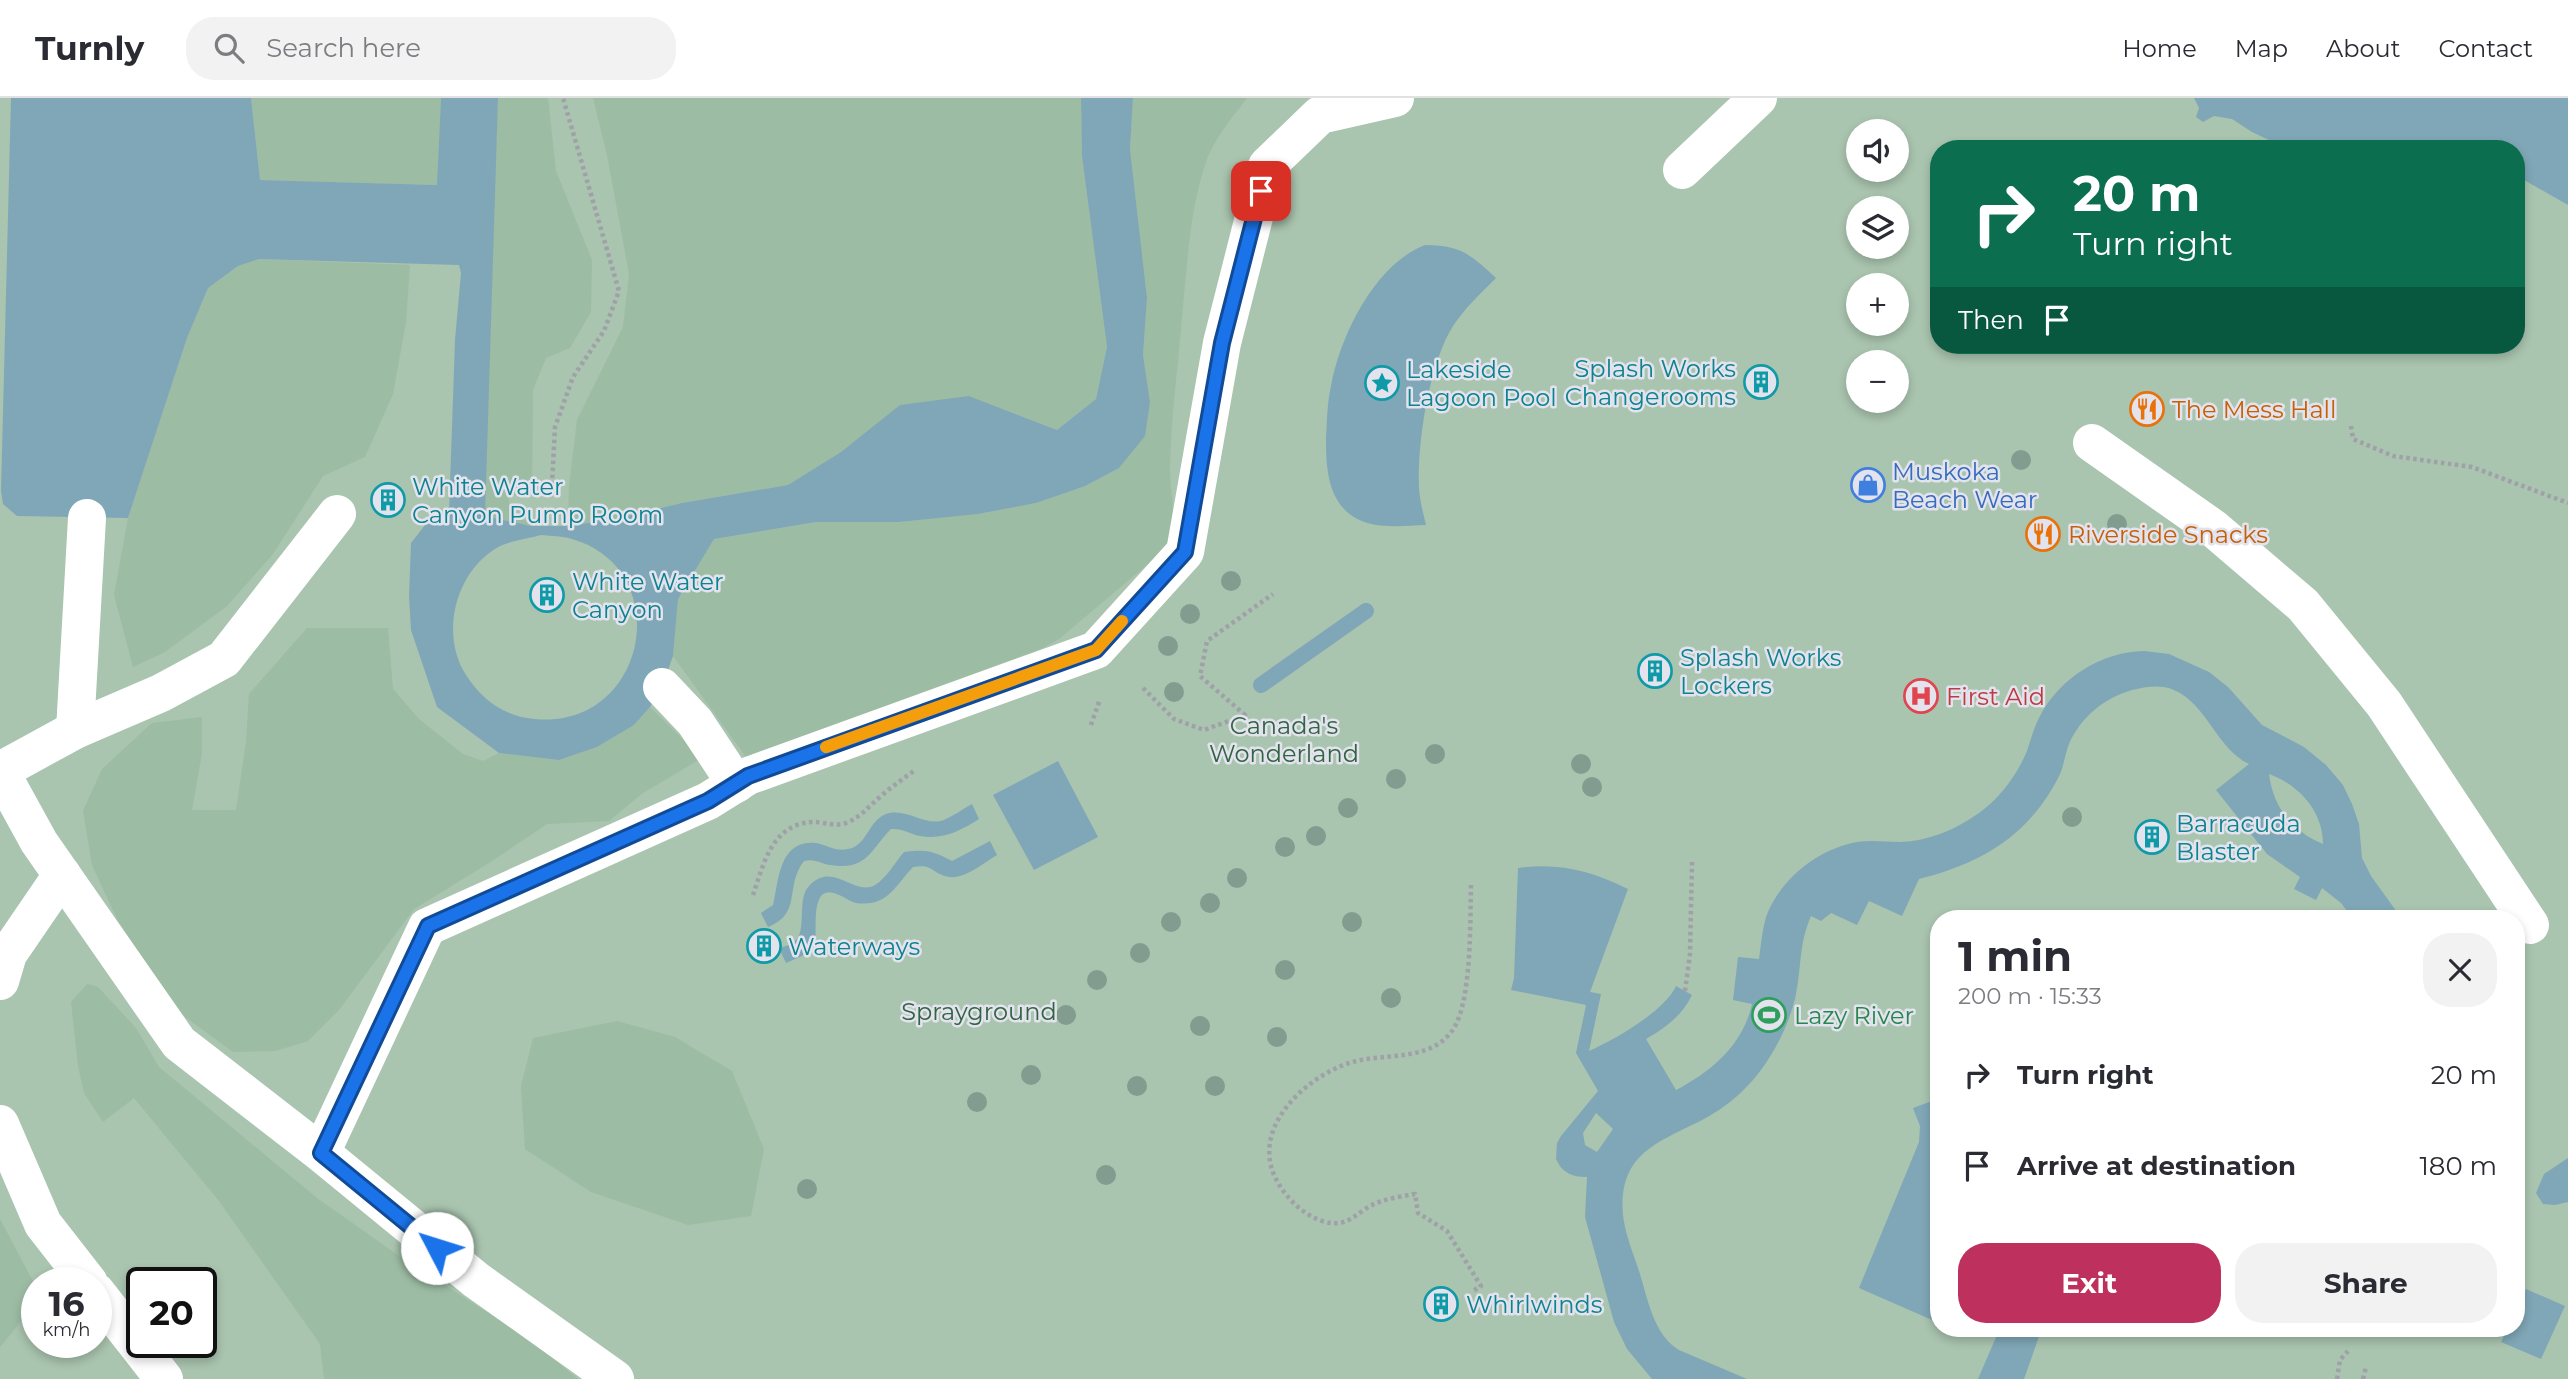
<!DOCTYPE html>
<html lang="en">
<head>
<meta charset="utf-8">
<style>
	:root { --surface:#fff; --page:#f2f2f3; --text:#2b2b33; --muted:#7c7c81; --line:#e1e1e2; --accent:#be305d }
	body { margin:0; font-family:Montserrat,sans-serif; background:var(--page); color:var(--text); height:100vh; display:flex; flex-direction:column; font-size:26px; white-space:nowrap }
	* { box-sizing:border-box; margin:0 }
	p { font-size:23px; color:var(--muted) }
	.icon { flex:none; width:38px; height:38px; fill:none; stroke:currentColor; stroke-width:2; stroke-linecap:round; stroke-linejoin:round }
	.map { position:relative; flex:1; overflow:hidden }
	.details { position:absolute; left:1930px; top:812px; width:595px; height:427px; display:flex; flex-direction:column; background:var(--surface); border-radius:28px; box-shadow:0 4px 10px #0003 }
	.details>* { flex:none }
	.banner { position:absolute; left:1930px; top:42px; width:595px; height:214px; border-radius:28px; box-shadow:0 4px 10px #0003; background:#0b6e4f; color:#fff; overflow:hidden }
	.tools { position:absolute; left:1846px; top:21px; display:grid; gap:14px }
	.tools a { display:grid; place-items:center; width:63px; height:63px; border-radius:50%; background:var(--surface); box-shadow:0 4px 10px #0003; font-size:35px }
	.speed { position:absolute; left:21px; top:1169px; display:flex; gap:14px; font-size:35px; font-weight:700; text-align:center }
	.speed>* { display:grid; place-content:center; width:91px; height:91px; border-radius:50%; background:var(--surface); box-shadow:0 4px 10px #0003; line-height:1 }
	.speed small { font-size:18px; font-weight:400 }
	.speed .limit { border:4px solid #111; border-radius:10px; background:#fff; color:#111 }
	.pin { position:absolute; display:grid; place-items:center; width:60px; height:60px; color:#fff; margin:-30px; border-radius:14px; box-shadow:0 4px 10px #0006 }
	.me { position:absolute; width:77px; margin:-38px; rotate:310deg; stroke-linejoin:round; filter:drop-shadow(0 0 5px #0008) }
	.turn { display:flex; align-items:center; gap:24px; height:147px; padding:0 28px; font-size:32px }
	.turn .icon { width:91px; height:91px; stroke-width:2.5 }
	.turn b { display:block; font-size:49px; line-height:60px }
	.then { display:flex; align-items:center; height:66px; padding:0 28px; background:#0003; gap:14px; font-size:26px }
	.round { display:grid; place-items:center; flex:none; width:74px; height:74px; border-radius:28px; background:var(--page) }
	.overview { display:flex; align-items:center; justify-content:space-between; height:119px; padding:0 28px }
	h1 { font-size:42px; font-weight:700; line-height:52px }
	.cta { display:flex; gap:14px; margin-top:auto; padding:14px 28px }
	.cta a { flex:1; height:80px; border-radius:28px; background:var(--accent); color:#fff; font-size:28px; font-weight:700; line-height:80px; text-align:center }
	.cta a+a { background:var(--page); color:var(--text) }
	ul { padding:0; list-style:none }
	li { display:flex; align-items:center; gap:21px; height:91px; padding:0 28px }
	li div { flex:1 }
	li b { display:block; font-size:26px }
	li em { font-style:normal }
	header { display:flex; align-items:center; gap:42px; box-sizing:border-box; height:98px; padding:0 35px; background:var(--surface); border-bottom:2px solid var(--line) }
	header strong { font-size:33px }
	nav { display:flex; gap:38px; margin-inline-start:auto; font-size:24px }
	.search { width:490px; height:63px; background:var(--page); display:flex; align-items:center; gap:18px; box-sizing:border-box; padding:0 24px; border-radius:28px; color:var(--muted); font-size:26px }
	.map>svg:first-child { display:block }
	.green { fill:#a9c4af; fill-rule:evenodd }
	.forest { fill:#9dbca4 }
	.water { fill:#80a7b7; fill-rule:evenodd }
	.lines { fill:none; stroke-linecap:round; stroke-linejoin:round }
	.stream { stroke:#80a7b7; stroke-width:16 }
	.path { stroke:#a0a0a9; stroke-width:4.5; stroke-dasharray:3.5 3.5; stroke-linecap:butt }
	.minor { stroke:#fff; stroke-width:38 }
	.tree { fill:#829d8f }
	.route-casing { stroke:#114b97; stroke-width:18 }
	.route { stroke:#1a73e8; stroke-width:12 }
	.slow { stroke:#f59e0b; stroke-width:12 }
	.labels { text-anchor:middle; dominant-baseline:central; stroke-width:5; stroke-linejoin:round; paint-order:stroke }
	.culture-label { font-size:24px; fill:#0d838f; stroke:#e3e3ee; text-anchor:start }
	.food-label { font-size:24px; fill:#c56008; stroke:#e3e3ee; text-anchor:start }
	.shop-label { font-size:24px; fill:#366cbe; stroke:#e3e3ee; text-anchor:start }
	.health-label { font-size:24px; fill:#be3a42; stroke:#e3e3ee; text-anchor:start }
	.park-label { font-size:24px; fill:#336441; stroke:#e3e3ee }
	.leisure-label { font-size:24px; fill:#27864d; stroke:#e3e3ee; text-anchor:start }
</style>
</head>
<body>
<header>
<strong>Turnly</strong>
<div class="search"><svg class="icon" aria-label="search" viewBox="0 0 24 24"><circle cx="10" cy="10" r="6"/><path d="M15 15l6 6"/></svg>Search here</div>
<nav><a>Home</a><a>Map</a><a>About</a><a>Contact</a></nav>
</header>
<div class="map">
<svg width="2568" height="1281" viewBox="0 0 2568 1281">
	<rect width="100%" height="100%" fill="#e3e3ee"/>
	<path class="green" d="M 0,0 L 2568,0 L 2568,1281 L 0,1281 ZM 1858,33 L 1897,33 L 1897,72 L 1858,72 ZM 1939,51 L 2516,51 L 2516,247 L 1939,247 ZM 1858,110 L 1897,110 L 1897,149 L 1858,149 ZM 1858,187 L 1897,187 L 1897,226 L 1858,226 ZM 1858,264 L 1897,264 L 1897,303 L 1858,303 ZM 1939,821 L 2516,821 L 2516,1230 L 1939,1230 ZM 37,1185 L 96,1185 L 96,1244 L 37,1244 ZM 142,1185 L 201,1185 L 201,1244 L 142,1244 Z"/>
	<g class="forest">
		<path d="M 251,0 L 441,0 L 438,87 L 260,82 Z"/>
		<path d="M 498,0 L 548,0 L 556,73 L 592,162 L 591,214 L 570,250 L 546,260 L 533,292 L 532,398 L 509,397 L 509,421 L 532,423 L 531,428 L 485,418 L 489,224 Z"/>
		<path d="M 593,0 L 1081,0 L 1082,58 L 1107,249 L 1096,301 L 1057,332 L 969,298 L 841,354 L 788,387 L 682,405 L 615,421 L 568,428 L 569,388 L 577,322 L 623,229 L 629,176 L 607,57 Z"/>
		<path d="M 1133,0 L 1247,0 C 1231,21 1213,42 1205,67 C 1189,116 1187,169 1182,220 C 1178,269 1171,319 1170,368 C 1169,402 1182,425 1161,455 L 1059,541 L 1043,550 L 746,659 L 673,558 L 678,501 L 714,441 L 816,424 L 899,424 L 978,416 L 1036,405 L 1150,304 L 1143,257 L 1147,200 L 1130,51 Z"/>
		<path d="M 259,161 L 410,167 L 406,224 L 393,296 L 365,359 L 323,378 L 273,456 L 227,508 L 165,554 L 133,569 L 114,497 L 128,420 L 187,240 L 208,190 L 238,168 Z"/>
		<path d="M 307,530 L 388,530 L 393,591 L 419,621 L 463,656 L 483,663 L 499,655 L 559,662 L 597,649 L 634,627 L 650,609 L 702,660 L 643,695 L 609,723 L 547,726 L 489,765 L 414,811 L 339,912 L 308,943 L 275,953 L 233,954 L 173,910 L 117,821 L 92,767 L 83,713 L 102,671 L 152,625 L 202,619 L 202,655 L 192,712 L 236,712 L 246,644 L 249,596 Z"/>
		<path d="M 87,886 L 98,889 L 136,930 L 159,969 L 317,1100 L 399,1158 L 528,1240 L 578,1281 L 324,1281 L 320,1246 L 219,1103 L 134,1000 L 103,1024 L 84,995 L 78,968 L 71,904 Z"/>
		<path d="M 617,923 L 675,939 L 732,973 L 764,1051 L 751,1118 L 688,1127 L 591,1094 L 525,1051 L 521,988 L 533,940 Z"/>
		<path d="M 0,1121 L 37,1191 L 37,1204 L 0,1249 Z"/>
	</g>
	<g class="water">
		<path d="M 11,0 L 251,0 L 260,82 L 437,87 L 441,0 L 498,0 L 485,418 L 531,428 L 568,428 L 615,421 L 682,405 L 788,387 L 841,354 L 900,307 L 969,298 L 1057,332 L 1096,301 L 1107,249 L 1082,58 L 1081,0 L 1133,0 L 1130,51 L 1147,200 L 1143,257 L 1150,304 L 1145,338 L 1119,370 L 1085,388 L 1036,405 L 978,416 L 899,424 L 816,424 L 714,441 L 678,501 L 673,558 L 662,589 L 650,609 L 634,627 L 597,649 L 559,662 L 499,655 L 437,609 L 411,532 L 409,498 L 411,445 L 436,413 L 449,415 L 455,242 L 461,175 L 459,167 L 259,161 L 238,168 L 208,190 L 187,240 L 128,420 L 17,418 L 3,406 L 1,393 ZM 541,437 C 551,438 563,438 572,441 C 677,471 648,632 534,621 C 504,618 482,602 466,577 C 440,537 455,476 495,451 C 507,443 527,441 541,437 Z"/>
		<path d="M 2194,0 L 2568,0 L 2568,107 L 2517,78 L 2516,51 L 2288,51 L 2252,34 L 2232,21 L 2214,18 L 2203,24 L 2196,19 L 2199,10 Z"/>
		<path d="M 1425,147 C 1461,147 1471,157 1496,180 C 1480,196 1465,210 1453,228 C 1429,266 1417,346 1419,390 C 1420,403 1423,415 1426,427 C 1399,428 1366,433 1345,412 C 1327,394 1326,365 1326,341 C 1327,324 1327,306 1331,288 C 1340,238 1375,166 1425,147 Z"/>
		<path d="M 2144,553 L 2169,556 L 2209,574 L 2228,589 L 2262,627 L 2304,649 L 2326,667 L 2343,687 L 2352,706 L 2359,726 L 2362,760 L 2371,778 L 2402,821 L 2353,821 L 2341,805 L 2322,790 L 2316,802 L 2294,791 L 2300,779 L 2267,756 L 2216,692 L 2249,666 C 2216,650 2207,606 2174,592 C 2160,586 2146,589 2132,592 C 2104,600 2081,619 2069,646 C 2065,656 2064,667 2060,676 C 2052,693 2039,712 2026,725 C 1997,755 1959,771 1919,781 L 1902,818 L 1869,803 L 1857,827 L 1831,815 L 1821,823 L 1811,818 C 1798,848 1802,870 1795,901 C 1789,925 1776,952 1761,972 C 1750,987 1734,1002 1719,1012 C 1674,1042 1617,1045 1623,1117 C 1625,1136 1633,1155 1639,1173 C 1648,1201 1653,1236 1679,1252 L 1747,1281 L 1652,1281 L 1627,1251 L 1614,1224 L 1585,1119 L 1587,1079 C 1572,1079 1562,1075 1556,1061 L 1557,1045 L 1561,1038 L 1598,993 L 1576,955 L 1586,907 L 1511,892 L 1514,880 L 1518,770 C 1558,764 1592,773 1628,791 L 1590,894 L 1601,896 L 1589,953 C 1614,942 1665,913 1676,888 L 1692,897 C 1682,918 1665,930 1646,941 L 1676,992 C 1711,974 1743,947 1752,906 L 1733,902 L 1738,859 L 1759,861 C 1761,847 1762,833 1766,819 C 1780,781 1818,751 1857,744 C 1871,742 1886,744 1900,744 C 1929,743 1955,732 1979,715 C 2000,700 2017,677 2027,653 C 2031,641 2034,629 2040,618 C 2060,580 2101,554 2144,553 ZM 2269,676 C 2299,687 2323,713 2323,746 C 2292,733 2273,709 2269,676 ZM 1596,1015 L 1613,1031 L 1597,1054 L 1585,1047 L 1583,1035 Z"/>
		<path d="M 1058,663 L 1098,739 L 1034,772 L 993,697 Z"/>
		<path d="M 972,706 L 979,721 C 960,733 943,742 920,738 C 910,736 902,730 891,731 C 871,751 867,773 831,767 C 821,766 815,760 804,763 C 784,789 803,815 768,829 L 761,815 L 773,807 C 779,782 779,741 816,745 C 827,747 836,754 848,751 C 867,748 868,723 886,716 C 906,709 925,729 944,722 C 953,718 963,711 972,706 Z"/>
		<path d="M 990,743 L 997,757 C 983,765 962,784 945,778 C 929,773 933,766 913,769 C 894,789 888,809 856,805 C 847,803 830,787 821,798 C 813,809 817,833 815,846 L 802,858 L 786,865 L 779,850 C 783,849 790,847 794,844 C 808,835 796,801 809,788 C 833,762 854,799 875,787 C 887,780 895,764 904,754 C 926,751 933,753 952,763 Z"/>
		<path d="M 1932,1003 L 1939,1003 L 1939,1225 L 1859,1190 L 1919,1044 L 1920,1028 L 1913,1010 Z"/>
		<path d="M 2568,1060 L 2568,1104 L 2555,1107 L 2543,1106 L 2536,1095 L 2544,1076 Z"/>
		<path d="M 2526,1191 L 2565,1208 L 2541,1261 L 2501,1244 L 2508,1230 L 2516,1230 L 2517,1211 Z"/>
		<path d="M 2000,1230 L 2042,1230 L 2024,1281 L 1978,1281 Z"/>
	</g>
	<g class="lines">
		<path class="stream" d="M 1261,587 L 1366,513"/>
		<g class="path">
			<path d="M 2351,328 L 2353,341 L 2393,358 L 2472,369 L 2568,405"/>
			<path d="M 552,387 L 555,329 L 573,279 L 604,233 L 619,193 L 563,0"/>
			<path d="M 1143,590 L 1174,621 L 1204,632 L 1245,617 L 1200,578 L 1207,543 L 1273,496"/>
			<path d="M 1091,627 L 1100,601"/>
			<path d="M 1471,787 C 1470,823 1472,906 1452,933 C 1428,965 1383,954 1349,965 C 1304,980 1250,1031 1276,1081 C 1285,1099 1302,1116 1322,1123 C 1350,1132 1356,1112 1379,1104 C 1390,1100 1404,1098 1415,1096 L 1418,1115 L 1447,1133 L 1481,1188 L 1473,1193"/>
			<path d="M 753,797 C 764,765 772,725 814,724 C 824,724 836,729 846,725 C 861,719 868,709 880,699 C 891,689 903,681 915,672"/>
			<path d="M 1685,893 L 1690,856 L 1692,764"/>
			<path d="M 2337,1281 L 2340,1262 L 2348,1253"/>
			<path d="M 2363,1281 L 2366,1269"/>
		</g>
		<g class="minor">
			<path d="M 1682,72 L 1758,0"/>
			<path d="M 2092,345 L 2213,430 L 2303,507 L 2384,606 L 2530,827"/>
			<path d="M 662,589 L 695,624 L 736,686"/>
			<path d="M 75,632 L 87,420"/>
			<path d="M 0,673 L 39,744 L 179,945 L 321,1055 L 476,1182 L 615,1281"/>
			<path d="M 0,673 L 75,632 L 161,595 L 224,561 L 337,416"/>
			<path d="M 0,883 L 8,856 L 62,777"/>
			<path d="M 0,1026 L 43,1126 L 89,1185"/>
			<path d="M 321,1055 L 427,829 L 708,703 L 748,678 L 1096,552 L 1185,454 L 1222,245 L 1267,68 L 1320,17 L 1395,0"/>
			<path d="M 96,1194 L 164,1281"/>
		</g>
	</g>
	<g class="tree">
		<circle cx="2021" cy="362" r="10"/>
		<circle cx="2117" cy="426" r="10"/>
		<circle cx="1231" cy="483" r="10"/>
		<circle cx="1190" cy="516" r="10"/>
		<circle cx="1168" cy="548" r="10"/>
		<circle cx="1174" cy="594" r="10"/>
		<circle cx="1435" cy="656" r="10"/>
		<circle cx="1581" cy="666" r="10"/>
		<circle cx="1396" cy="681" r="10"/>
		<circle cx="1592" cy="689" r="10"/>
		<circle cx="1348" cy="710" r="10"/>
		<circle cx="2072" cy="719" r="10"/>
		<circle cx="1316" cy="738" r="10"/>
		<circle cx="1285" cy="749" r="10"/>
		<circle cx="1237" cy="780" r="10"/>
		<circle cx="1210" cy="805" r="10"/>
		<circle cx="1171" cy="824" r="10"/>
		<circle cx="1352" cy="824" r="10"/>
		<circle cx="1140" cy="855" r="10"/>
		<circle cx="1285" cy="872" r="10"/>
		<circle cx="1097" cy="882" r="10"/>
		<circle cx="1391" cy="900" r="10"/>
		<circle cx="1066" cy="917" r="10"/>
		<circle cx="1200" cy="928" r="10"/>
		<circle cx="1277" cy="939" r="10"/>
		<circle cx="1031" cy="977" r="10"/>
		<circle cx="1137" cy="988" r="10"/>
		<circle cx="1215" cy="988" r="10"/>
		<circle cx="977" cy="1004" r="10"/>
		<circle cx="1106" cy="1077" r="10"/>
		<circle cx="807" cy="1091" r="10"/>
	</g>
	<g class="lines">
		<g class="route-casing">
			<path id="route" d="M 437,1150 L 321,1055 L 428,828 L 708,703 L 748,678 L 1096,552 L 1185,454 L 1222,245 L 1261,93"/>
		</g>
		<use href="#route" class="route"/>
		<path class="slow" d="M 826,649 L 1096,552 L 1122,523"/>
	</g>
	<defs>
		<g id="building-ring" transform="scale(1.75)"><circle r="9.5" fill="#e3e3ee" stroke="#0f9aa8" stroke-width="1.5"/><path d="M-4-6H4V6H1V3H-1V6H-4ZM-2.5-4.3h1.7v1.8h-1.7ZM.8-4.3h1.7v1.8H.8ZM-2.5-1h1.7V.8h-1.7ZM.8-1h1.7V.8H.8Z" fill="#0f9aa8"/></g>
		<g id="sight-ring" transform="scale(1.75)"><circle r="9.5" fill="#e3e3ee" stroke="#0f9aa8" stroke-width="1.5"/><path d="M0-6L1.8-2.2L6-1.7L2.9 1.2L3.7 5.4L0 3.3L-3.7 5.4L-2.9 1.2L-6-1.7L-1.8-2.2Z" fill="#0f9aa8"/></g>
		<g id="restaurant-ring" transform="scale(1.75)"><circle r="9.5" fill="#e3e3ee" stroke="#e8710a" stroke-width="1.5"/><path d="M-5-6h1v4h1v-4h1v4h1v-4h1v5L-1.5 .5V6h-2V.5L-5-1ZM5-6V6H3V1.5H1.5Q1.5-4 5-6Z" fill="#e8710a"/></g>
		<g id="shop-ring" transform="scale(1.75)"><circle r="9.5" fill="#e3e3ee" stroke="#3f7fe0" stroke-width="1.5"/><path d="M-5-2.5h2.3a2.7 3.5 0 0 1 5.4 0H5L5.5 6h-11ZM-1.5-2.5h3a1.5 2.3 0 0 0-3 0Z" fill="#3f7fe0"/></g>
		<g id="hospital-ring" transform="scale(1.75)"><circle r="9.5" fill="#e3e3ee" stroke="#e0444e" stroke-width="1.5"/><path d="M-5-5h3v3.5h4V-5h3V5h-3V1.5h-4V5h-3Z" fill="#e0444e"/></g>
		<g id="stadium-ring" transform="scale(1.75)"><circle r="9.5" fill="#e3e3ee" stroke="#2e9e5b" stroke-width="1.5"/><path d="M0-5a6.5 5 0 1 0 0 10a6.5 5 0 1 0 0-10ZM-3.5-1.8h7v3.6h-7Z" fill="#2e9e5b"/></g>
	</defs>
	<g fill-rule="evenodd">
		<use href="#building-ring" x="1761" y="284"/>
		<use href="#sight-ring" x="1382" y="285"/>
		<use href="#restaurant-ring" x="2147" y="311"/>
		<use href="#shop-ring" x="1868" y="387"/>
		<use href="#building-ring" x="388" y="402"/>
		<use href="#restaurant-ring" x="2043" y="436"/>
		<use href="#building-ring" x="547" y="497"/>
		<use href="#building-ring" x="1655" y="573"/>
		<use href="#hospital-ring" x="1921" y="598"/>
		<use href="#building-ring" x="2152" y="739"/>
		<use href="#building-ring" x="764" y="848"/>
		<use href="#stadium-ring" x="1769" y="917"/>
		<use href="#building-ring" x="1441" y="1206"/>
	</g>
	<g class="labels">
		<g class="culture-label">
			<text x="1736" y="270" text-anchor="end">Splash Works<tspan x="1736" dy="28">Changerooms</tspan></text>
			<text x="1406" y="271">Lakeside<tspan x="1406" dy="28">Lagoon Pool</tspan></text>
			<text x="412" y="388">White Water<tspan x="412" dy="28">Canyon Pump Room</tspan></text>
			<text x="572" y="483">White Water<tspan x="572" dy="28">Canyon</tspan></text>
			<text x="1680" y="559">Splash Works<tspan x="1680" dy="28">Lockers</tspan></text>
			<text x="2176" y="725">Barracuda<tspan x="2176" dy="28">Blaster</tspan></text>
			<text x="788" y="848">Waterways</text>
			<text x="1466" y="1206">Whirlwinds</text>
		</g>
		<g class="food-label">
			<text x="2172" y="311">The Mess Hall</text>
			<text x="2068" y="436">Riverside Snacks</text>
		</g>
		<g class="shop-label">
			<text x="1892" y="373">Muskoka<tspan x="1892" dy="28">Beach Wear</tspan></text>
		</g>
		<g class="health-label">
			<text x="1946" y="598">First Aid</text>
		</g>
		<g class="park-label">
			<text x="1284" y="627">Canada's<tspan x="1284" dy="28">Wonderland</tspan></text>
			<text x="979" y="913">Sprayground</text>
		</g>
		<g class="leisure-label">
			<text x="1794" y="917">Lazy River</text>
		</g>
	</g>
</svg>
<div class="tools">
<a><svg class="icon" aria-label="sound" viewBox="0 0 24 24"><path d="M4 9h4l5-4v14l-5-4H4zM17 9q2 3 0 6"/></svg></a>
<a><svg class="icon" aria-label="layers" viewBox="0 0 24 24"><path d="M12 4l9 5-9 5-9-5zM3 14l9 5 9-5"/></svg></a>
<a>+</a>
<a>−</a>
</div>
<div class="speed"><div>16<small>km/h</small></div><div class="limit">20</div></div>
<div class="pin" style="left:1261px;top:93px;background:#d93025"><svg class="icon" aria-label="arrive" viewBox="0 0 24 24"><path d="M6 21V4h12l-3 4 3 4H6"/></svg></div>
<svg class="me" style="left:437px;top:1150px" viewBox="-20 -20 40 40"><circle r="19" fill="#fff"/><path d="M0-13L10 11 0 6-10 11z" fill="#1a73e8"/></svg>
<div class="banner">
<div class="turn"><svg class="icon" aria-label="right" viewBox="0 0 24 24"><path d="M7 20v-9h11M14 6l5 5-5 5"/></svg><div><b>20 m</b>Turn right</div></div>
<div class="then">Then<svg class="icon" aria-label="arrive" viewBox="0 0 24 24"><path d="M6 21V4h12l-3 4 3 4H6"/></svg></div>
</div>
<section class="details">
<div class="overview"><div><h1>1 min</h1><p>200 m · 15:33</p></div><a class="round"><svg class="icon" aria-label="close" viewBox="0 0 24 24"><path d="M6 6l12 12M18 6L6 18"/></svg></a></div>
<ul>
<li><svg class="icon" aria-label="right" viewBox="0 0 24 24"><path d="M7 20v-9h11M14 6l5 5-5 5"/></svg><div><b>Turn right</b></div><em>20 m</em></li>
<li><svg class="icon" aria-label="arrive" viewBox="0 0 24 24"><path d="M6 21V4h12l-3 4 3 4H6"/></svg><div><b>Arrive at destination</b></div><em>180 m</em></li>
</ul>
<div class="cta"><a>Exit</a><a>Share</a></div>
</section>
</div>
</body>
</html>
